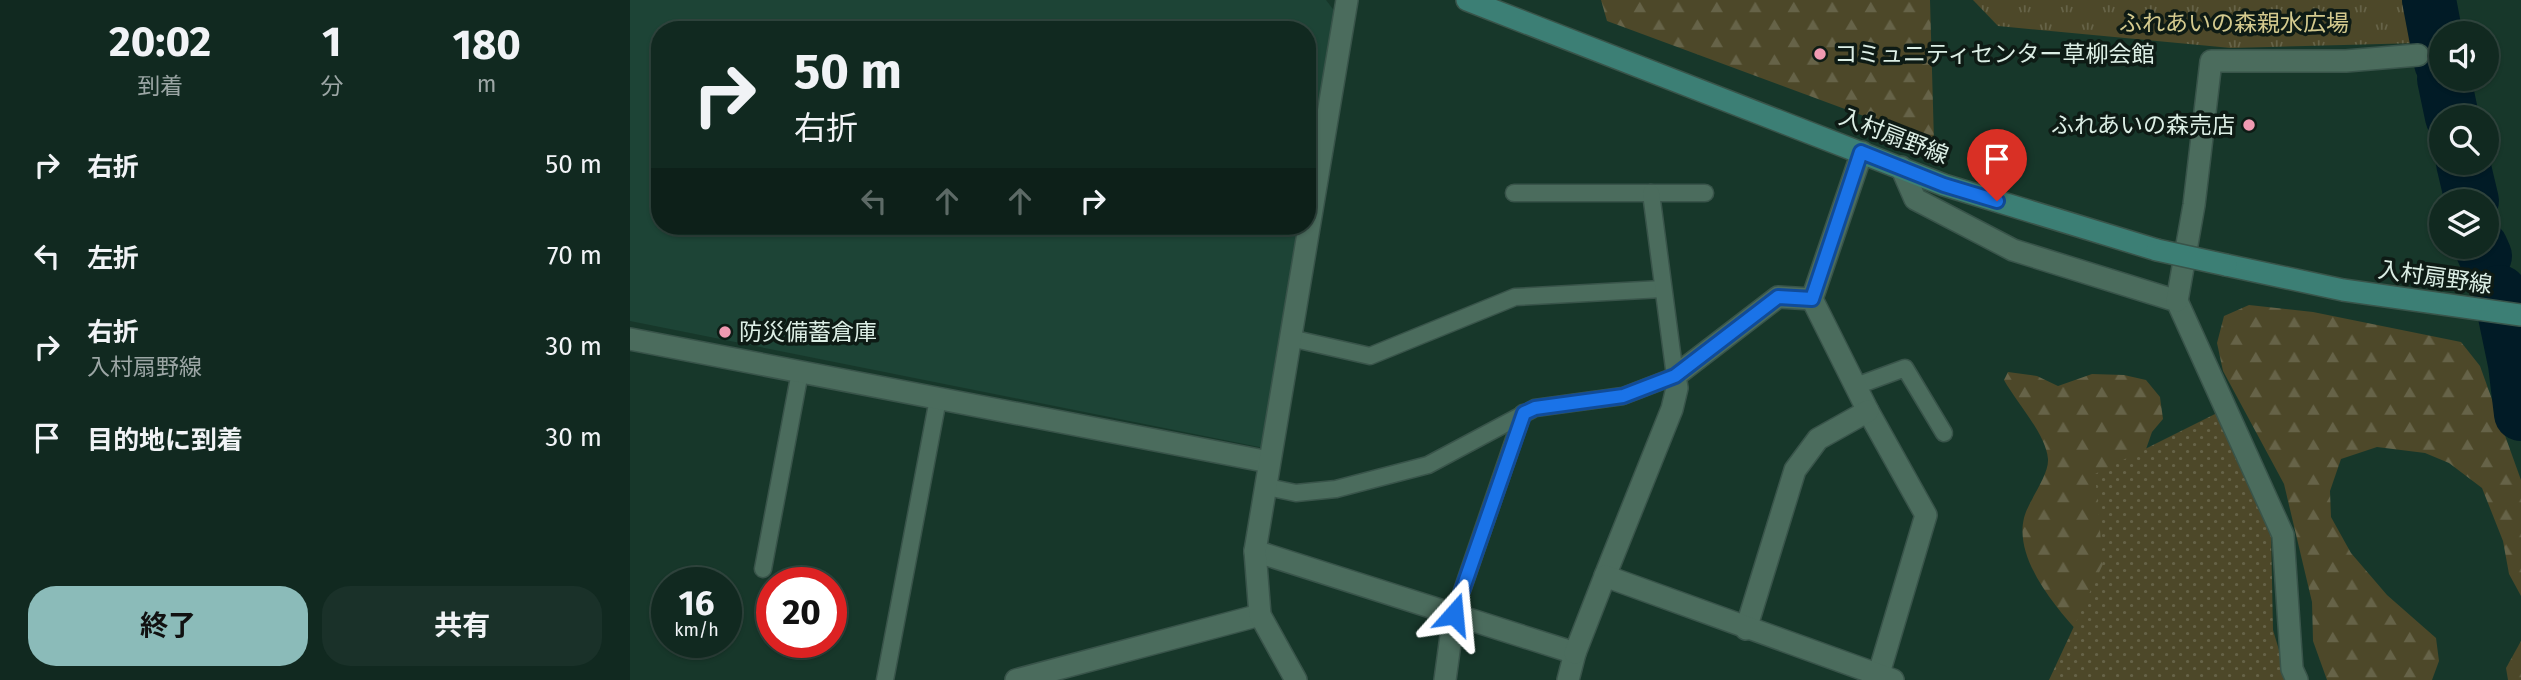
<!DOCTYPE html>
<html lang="ja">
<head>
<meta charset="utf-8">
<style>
	:root { --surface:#112920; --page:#1a3129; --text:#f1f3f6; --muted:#9ca6a5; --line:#30453e; --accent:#8bbbb9 }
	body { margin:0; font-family:"Fira Sans","Noto Sans JP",sans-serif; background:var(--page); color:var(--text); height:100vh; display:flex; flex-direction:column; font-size:26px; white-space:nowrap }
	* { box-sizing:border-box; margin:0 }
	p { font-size:23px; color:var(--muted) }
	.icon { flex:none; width:38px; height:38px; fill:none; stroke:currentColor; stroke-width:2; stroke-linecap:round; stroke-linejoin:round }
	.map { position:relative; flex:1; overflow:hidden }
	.details { display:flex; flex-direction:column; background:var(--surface); width:630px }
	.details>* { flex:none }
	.guide { position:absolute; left:21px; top:21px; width:665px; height:214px; border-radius:28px; box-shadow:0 2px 5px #0004,0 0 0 2px var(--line); background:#112920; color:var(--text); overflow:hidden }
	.tools { position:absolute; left:1799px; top:21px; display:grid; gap:14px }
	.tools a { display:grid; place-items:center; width:70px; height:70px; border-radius:50%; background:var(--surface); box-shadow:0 2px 5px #0004,0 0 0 2px var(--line); font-size:35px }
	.speed { position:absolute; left:21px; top:567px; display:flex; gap:14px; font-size:35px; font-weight:700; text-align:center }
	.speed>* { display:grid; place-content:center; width:91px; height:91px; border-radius:50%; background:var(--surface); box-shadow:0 2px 5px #0004,0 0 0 2px var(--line); line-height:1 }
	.speed small { font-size:18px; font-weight:400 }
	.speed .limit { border:10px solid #d22; background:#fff; color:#111 }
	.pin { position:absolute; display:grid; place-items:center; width:60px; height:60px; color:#fff; margin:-72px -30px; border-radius:50% 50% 50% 0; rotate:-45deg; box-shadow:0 0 7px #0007 }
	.pin .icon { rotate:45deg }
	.me { position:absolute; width:77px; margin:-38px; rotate:18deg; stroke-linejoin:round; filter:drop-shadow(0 0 5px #0008) }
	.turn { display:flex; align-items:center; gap:24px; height:147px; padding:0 28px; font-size:32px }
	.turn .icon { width:91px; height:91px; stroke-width:2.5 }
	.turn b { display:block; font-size:49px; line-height:60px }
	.lanes { display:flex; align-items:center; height:66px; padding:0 28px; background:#0003; justify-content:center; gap:35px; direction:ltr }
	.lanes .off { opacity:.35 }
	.eta { display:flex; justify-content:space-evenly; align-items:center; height:119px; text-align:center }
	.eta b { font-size:42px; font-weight:700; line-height:49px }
	.cta { display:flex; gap:14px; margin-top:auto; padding:14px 28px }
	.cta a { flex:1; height:80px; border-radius:28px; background:var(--accent); color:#111; font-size:28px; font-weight:700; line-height:80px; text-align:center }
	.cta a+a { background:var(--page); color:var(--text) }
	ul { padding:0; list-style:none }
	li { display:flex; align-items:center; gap:21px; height:91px; padding:0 28px }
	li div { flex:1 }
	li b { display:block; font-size:26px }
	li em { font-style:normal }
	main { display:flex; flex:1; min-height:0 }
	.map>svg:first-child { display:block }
	.built { fill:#1d4436 }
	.grass { fill:url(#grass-tufts) }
	.forest { fill:url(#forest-firs) }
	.garden { fill:url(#garden-dots) }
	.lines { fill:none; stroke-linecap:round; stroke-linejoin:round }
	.river { stroke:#011b26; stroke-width:54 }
	.lane-casing { stroke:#39544a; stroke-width:19 }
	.street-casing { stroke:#39544a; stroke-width:24 }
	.secondary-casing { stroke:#39544a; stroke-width:24 }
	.lane { stroke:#4b6c5d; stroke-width:16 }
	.street { stroke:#4b6c5d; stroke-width:21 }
	.secondary { stroke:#3c7f75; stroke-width:21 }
	.secondary-bridge-casing { stroke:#39544a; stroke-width:24; stroke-linecap:butt }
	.secondary-bridge { stroke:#3c7f75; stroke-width:21 }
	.route-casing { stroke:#114b97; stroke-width:18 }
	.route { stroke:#1a73e8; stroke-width:12 }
	.poi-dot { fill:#f19ab2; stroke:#0e1b15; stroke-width:2.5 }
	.labels { text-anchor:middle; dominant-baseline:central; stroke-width:7; stroke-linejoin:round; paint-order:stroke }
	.park-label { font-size:23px; fill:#d4ca8e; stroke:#0e1b15 }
	.poi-label { font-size:23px; fill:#dceee5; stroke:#0e1b15; text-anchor:start }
	.street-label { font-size:23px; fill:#dceee5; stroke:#0e1b15 }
</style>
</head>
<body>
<main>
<section class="details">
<div class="eta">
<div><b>20:02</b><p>到着</p></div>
<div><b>1</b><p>分</p></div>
<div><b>180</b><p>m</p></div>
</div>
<ul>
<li><svg class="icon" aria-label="right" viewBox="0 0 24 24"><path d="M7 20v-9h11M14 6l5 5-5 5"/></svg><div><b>右折</b></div><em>50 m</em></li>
<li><svg class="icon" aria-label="left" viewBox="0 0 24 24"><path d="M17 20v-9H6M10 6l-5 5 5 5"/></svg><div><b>左折</b></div><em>70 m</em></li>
<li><svg class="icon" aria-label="right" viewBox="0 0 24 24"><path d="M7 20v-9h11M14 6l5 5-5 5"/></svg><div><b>右折</b><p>入村扇野線</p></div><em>30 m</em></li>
<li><svg class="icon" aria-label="arrive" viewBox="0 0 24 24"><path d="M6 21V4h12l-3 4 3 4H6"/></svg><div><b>目的地に到着</b></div><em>30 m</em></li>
</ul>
<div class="cta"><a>終了</a><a>共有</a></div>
</section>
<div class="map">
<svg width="1891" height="680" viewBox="0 0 1891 680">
	<defs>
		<pattern id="grass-tufts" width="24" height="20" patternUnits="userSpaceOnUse" patternTransform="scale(1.75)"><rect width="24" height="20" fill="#4d4829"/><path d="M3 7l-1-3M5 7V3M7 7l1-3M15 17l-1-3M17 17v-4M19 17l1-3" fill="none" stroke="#666348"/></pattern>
		<pattern id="forest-firs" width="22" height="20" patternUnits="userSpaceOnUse" patternTransform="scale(1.75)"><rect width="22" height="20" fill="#4d4829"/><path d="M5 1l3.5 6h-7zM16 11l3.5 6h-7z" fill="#666348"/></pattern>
		<pattern id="garden-dots" width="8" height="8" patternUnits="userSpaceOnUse" patternTransform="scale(1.75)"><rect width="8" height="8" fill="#4d4829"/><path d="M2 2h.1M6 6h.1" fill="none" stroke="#666348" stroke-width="1.8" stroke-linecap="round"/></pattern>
	</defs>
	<rect width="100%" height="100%" fill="#17372a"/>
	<path class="built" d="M 0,0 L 696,0 L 712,21 L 677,211 L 677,30 L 30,30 L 30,226 L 674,226 L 634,448 L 0,321 Z"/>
	<path class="grass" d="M 1343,0 L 1781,0 L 1790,43 L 1601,48 L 1368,26 Z"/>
	<g class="forest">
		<path d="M 971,0 L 1300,0 L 1304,142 L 977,21 Z"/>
		<path d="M 1619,305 L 1683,312 L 1831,342 L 1850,366 L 1891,480 L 1891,596 L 1879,574 L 1873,541 L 1852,488 L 1819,463 L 1795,453 L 1747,447 L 1711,459 L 1700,491 L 1701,517 L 1721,553 L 1757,595 L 1806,638 L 1809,661 L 1802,680 L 1697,680 L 1683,641 L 1682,602 L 1654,484 L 1593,371 L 1587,343 L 1594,316 Z"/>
		<path d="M 1378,372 L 1407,376 L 1428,386 L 1462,374 L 1494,375 L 1516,380 L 1530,397 L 1533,419 L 1522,432 L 1451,635 C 1426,608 1384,559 1394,518 C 1398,501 1419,476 1418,459 C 1416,434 1386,402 1374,380 Z"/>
		<path d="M 1891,641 L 1891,680 L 1878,680 L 1876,668 Z"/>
	</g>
	<path class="garden" d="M 1589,412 L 1641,533 L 1643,630 L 1658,680 L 1419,680 L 1473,564 L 1465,474 Z"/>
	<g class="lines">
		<g class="river">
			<path d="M 1799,0 L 1811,63"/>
			<path d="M 1814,79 L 1822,117"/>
			<path d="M 1833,163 L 1842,201"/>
			<path d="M 1851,247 L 1855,256"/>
			<path d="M 1870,292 L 1885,364 L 1891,414"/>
		</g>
		<g class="lane-casing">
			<g id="lane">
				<path d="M 884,193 L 1075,193"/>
				<path d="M 660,338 L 740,356 L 885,297 L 1032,289"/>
				<path d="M 1226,386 L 1275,368 L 1314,433"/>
				<path d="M 637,487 L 666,493 L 706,489 L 798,465 L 905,408 L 993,396 L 1045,376 L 1021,193"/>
				<path d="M 133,569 L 170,372"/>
				<path d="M 824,614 L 893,413"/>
				<path d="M 255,680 L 308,399"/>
			</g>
		</g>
		<g class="street-casing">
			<g id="street">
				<path d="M 1232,152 L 1182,299 L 1238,411 L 1296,515 L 1247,680"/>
				<path d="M 1271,167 L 1285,199 L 1383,250 L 1547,301 L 1653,535 L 1662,669 L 1667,680"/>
				<path d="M 1547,301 L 1564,205 L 1581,61 L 1716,61 L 1788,55"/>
				<path d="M 0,339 L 639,462"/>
				<path d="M 625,551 L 945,653 L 938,680"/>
				<path d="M 975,576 L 1042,409 L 1047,388 L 1045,376 L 1148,297 L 1182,299"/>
				<path d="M 1116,629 L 1165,470 L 1188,439 L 1238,411"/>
				<path d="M 945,653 L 975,576 L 1263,680"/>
				<path d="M 386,680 L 630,615"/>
				<path d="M 666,680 L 630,615 L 625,551 L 717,0"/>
				<path d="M 815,680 L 824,614"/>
			</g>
		</g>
		<g class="secondary-casing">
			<g id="secondary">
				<path d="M 837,0 L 1314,185 L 1527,250"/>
				<path d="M 1596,265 L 1713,290 L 1891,315"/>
			</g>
		</g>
		<use href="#lane" class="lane"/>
		<use href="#street" class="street"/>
		<use href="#secondary" class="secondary"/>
		<g class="secondary-bridge-casing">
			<path id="secondary-bridge" d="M 1527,250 L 1596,265"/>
		</g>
		<use href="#secondary-bridge" class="secondary-bridge"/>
	</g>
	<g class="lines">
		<g class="route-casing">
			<path id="route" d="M 824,614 L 894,413 L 905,408 L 993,396 L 1045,376 L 1148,297 L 1182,299 L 1231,152 L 1314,185 L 1367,201"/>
		</g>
		<use href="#route" class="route"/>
	</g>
	<g class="poi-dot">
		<circle cx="1190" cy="54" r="7"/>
		<circle cx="1619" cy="125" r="7"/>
		<circle cx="95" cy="332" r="7"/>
	</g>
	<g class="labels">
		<g class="park-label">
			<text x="1604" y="23">ふれあいの森親水広場</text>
		</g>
		<g class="poi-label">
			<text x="1204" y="54">コミュニティセンター草柳会館</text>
			<text x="1605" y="125" text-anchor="end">ふれあいの森売店</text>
			<text x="109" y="332">防災備蓄倉庫</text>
		</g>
		<g class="street-label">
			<text transform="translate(1264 136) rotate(21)">入村扇野線</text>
			<text transform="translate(1805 277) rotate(8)">入村扇野線</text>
		</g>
	</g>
</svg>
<div class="tools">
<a><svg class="icon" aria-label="sound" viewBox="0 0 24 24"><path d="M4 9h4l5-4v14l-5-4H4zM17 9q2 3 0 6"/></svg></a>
<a><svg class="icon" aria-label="search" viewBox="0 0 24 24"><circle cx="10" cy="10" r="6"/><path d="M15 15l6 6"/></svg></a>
<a><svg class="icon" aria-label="layers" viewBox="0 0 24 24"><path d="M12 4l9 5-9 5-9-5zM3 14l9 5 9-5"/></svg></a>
</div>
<div class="speed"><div>16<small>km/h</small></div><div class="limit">20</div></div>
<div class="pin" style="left:1367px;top:201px;background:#d93025"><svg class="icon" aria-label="arrive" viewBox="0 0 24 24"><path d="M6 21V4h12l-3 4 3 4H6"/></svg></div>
<svg class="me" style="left:824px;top:614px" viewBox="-20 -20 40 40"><path d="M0-17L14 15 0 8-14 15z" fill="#1a73e8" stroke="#fff" stroke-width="4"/></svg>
<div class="guide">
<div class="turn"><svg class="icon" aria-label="right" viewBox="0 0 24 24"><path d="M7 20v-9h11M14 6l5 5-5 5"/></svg><div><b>50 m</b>右折</div></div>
<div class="lanes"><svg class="icon off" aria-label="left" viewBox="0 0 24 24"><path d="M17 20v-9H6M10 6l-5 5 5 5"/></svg><svg class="icon off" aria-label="ahead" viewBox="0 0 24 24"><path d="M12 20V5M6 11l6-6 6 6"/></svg><svg class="icon off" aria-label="ahead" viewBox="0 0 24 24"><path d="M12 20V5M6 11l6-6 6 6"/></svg><svg class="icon" aria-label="right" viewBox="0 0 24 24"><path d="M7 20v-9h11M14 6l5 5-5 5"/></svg></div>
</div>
</div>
</main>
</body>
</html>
